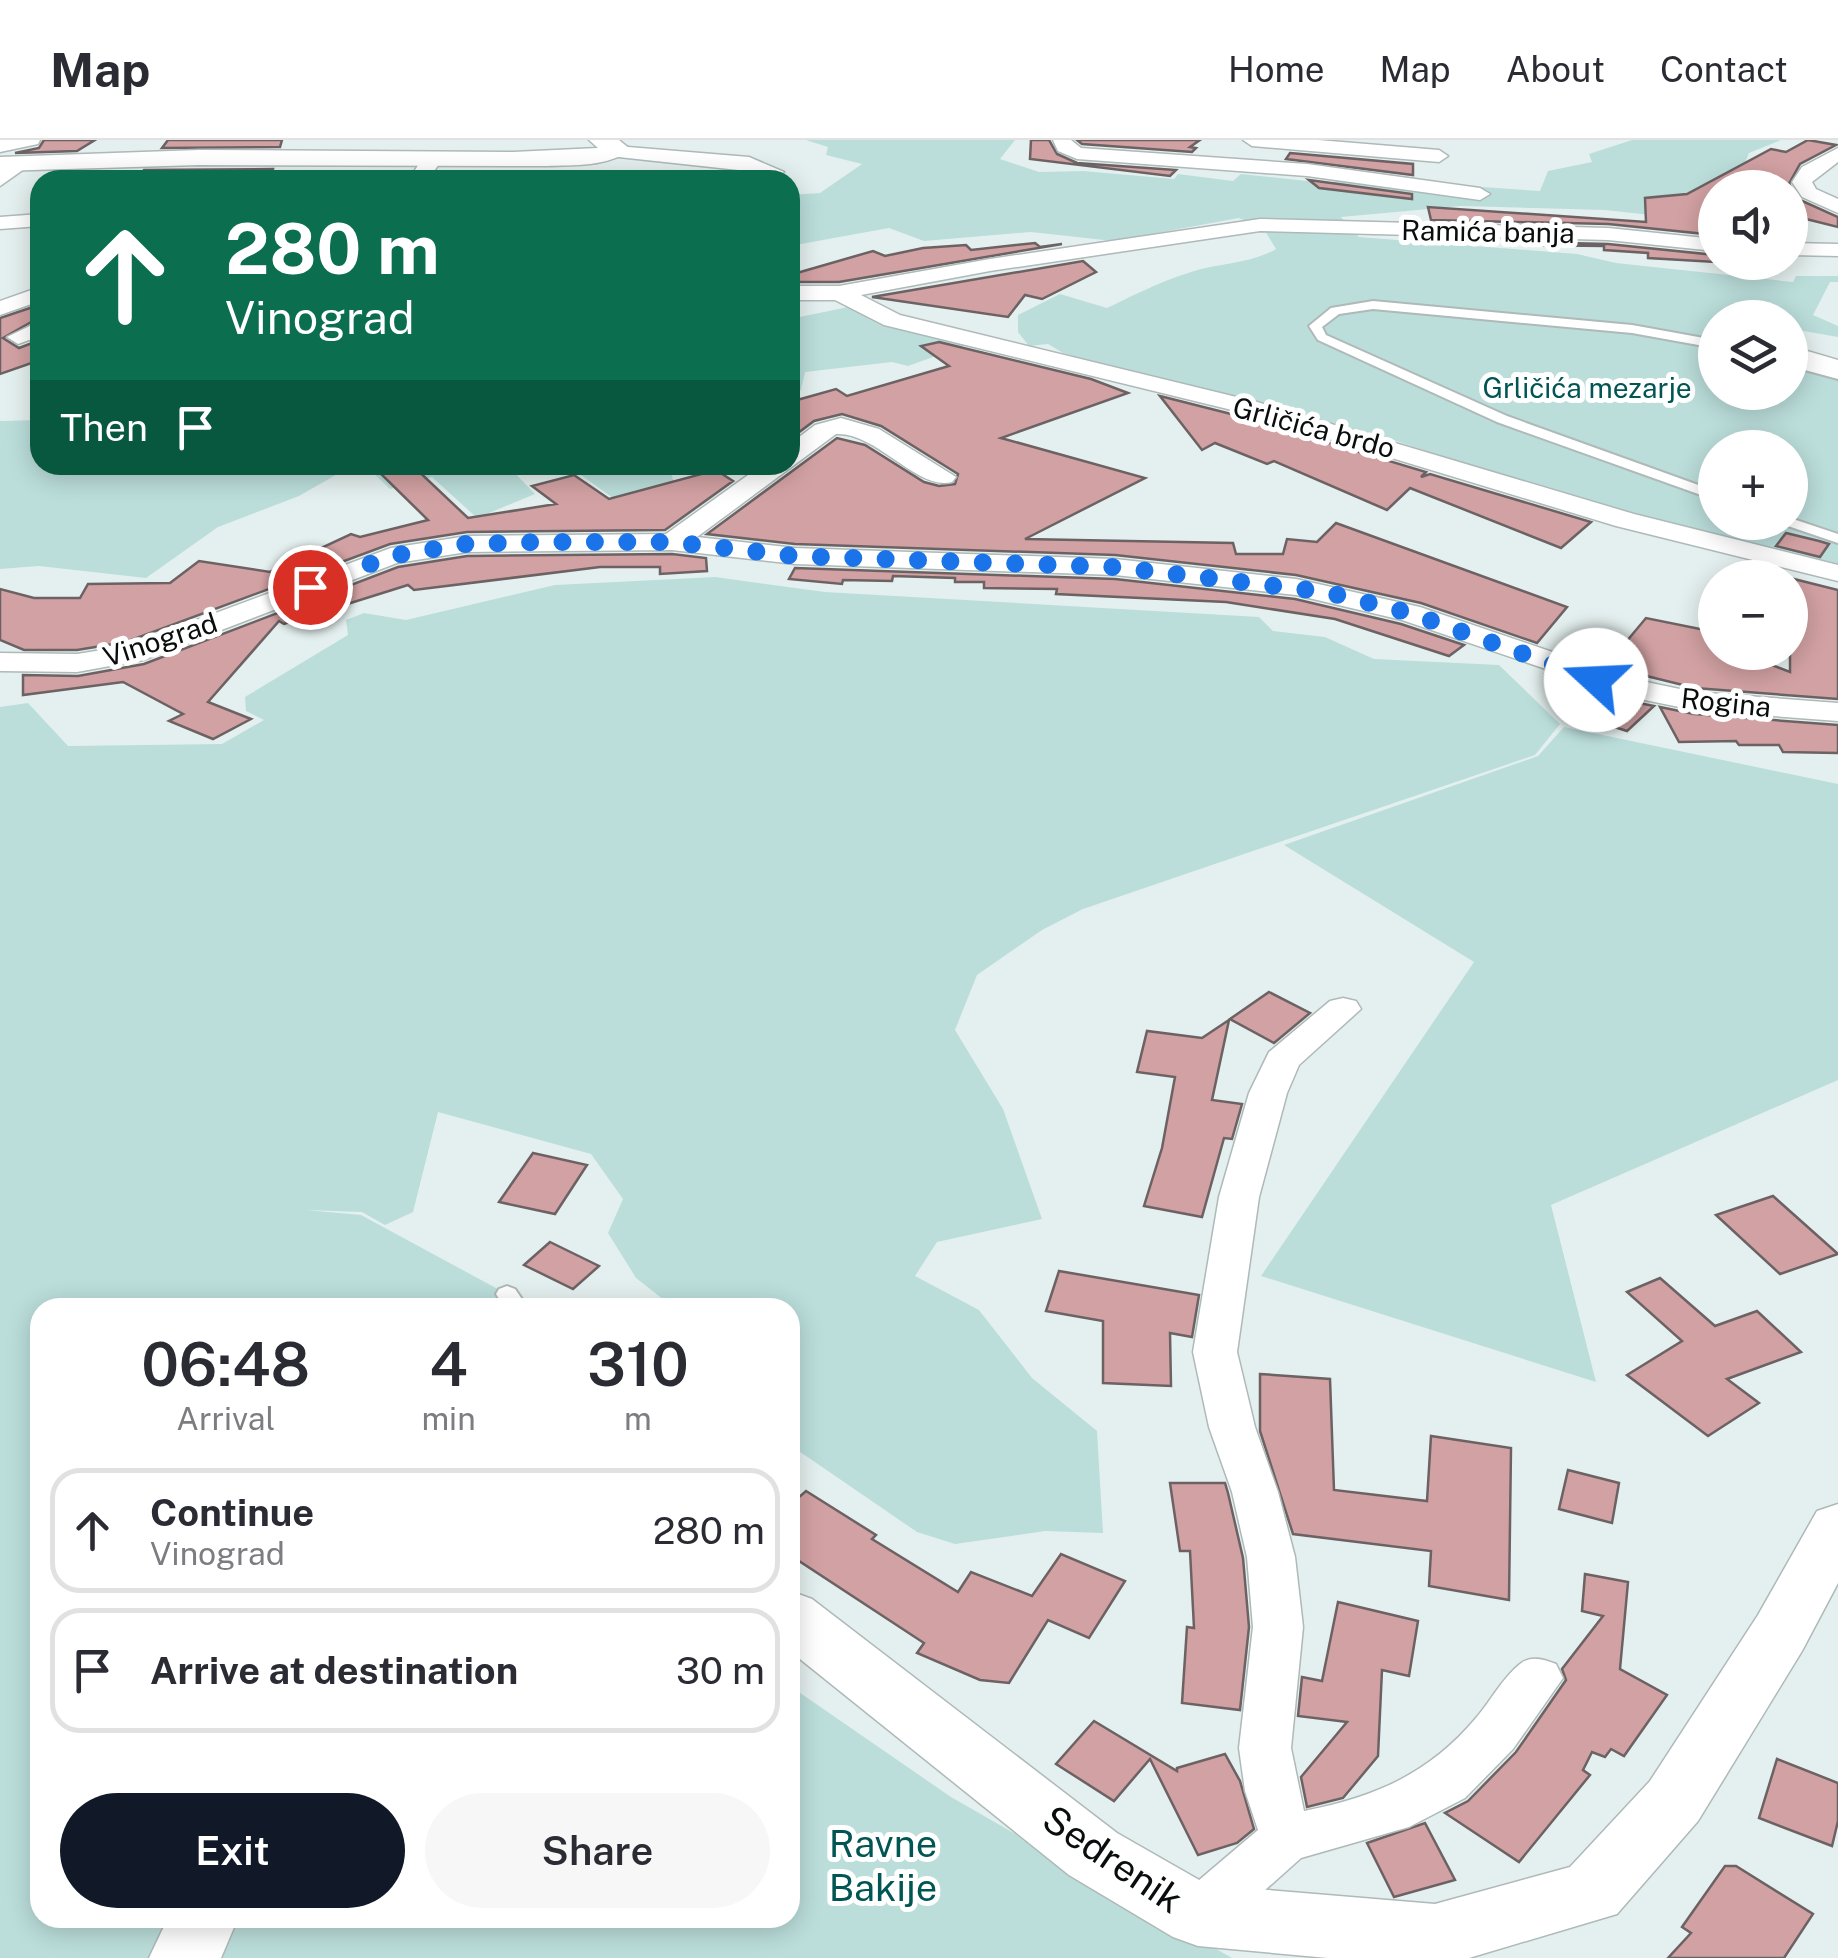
<!DOCTYPE html>
<html lang="en">
<head>
<meta charset="utf-8">
<style>
	:root { --surface:#fff; --page:#f7f7f7; --text:#2b2b33; --muted:#7c7c81; --line:#e1e1e2; --accent:#111827 }
	body { margin:0; font-family:"Public Sans",sans-serif; background:var(--page); color:var(--text); height:100vh; display:flex; flex-direction:column; font-size:38px; white-space:nowrap }
	* { box-sizing:border-box; margin:0 }
	p { font-size:32px; color:var(--muted) }
	.icon { flex:none; width:55px; height:55px; fill:none; stroke:currentColor; stroke-width:2; stroke-linecap:round; stroke-linejoin:round }
	.map { position:relative; flex:1; overflow:hidden }
	.drawer { position:absolute; left:30px; top:1158px; width:770px; height:630px; display:flex; flex-direction:column; background:var(--surface); border-radius:30px; box-shadow:0 5px 25px #0003 }
	.drawer>* { flex:none }
	.banner { position:absolute; left:30px; top:30px; width:770px; height:305px; border-radius:30px; box-shadow:0 5px 25px #0003; background:#0b6e4f; color:#fff; overflow:hidden }
	.controls { position:absolute; left:1698px; top:30px; display:grid; gap:20px }
	.controls a { display:grid; place-items:center; width:110px; height:110px; border-radius:50%; background:var(--surface); box-shadow:0 5px 25px #0003; font-size:50px }
	.pin { position:absolute; display:grid; place-items:center; width:85px; height:85px; color:#fff; margin:-42px; border:5px solid #fff; border-radius:50%; box-shadow:0 2px 10px #0007 }
	.me { position:absolute; width:110px; margin:-55px; rotate:290deg; stroke-linejoin:round; filter:drop-shadow(0 0 8px #0008) }
	.turn { display:flex; align-items:center; gap:35px; height:210px; padding:0 30px; font-size:45px }
	.turn .icon { width:130px; height:130px; stroke-width:2.5 }
	.turn b { display:block; font-size:70px; line-height:85px }
	.then { display:flex; align-items:center; height:95px; padding:0 30px; background:#0003; gap:20px; font-size:38px }
	.eta { display:flex; justify-content:space-evenly; align-items:center; height:170px; text-align:center }
	.eta b { font-size:60px; font-weight:600; line-height:70px }
	.action { display:flex; gap:20px; margin-top:auto; padding:20px 30px }
	.action a { flex:1; height:115px; border-radius:60px; background:var(--accent); color:#fff; font-size:40px; font-weight:600; line-height:115px; text-align:center }
	.action a+a { background:var(--page); color:var(--text) }
	ul { padding:0; list-style:none }
	li { display:flex; align-items:center; gap:30px; height:125px; margin:0 20px 15px; padding:0 10px; border:5px solid var(--line); border-radius:30px }
	li div { flex:1 }
	li b { display:block; font-size:38px }
	li em { font-style:normal }
	header { display:flex; align-items:center; gap:60px; box-sizing:border-box; height:140px; padding:0 50px; background:var(--surface); border-bottom:2px solid var(--line) }
	header strong { font-size:48px }
	nav { display:flex; gap:55px; margin-inline-start:auto; font-size:35px }
	.map>svg:first-child { display:block }
	.green { fill:#bbdedb; fill-rule:evenodd }
	.building { fill:#d2a1a3; stroke:#6c6263; stroke-width:2.5 }
	.lines { fill:none; stroke-linecap:round; stroke-linejoin:round }
	.service-casing { stroke:#aeb9b8; stroke-width:4 }
	.minor-casing { stroke:#aeb9b8; stroke-width:3 }
	.tertiary-casing { stroke:#aeb9b8; stroke-width:3 }
	.service { fill:#fff; fill-rule:evenodd }
	.minor { fill:#fff; fill-rule:evenodd }
	.tertiary { fill:#fff; fill-rule:evenodd }
	.route { stroke:#1a73e8; stroke-width:18; stroke-dasharray:0 32.4 }
	.labels { text-anchor:middle; dominant-baseline:central; stroke-width:10; stroke-linejoin:round; paint-order:stroke }
	.far-street-label { font-size:28px; fill:#0a0d0d; stroke:#fff }
	.far-park-label { font-size:28px; fill:#015653; stroke:#fff }
	.near-park-label { font-size:38px; fill:#015653; stroke:#fff }
	.near-street-label { font-size:38px; fill:#0a0d0d; stroke:#fff }
</style>
</head>
<body>
<header>
<strong>Map</strong>
<nav><a>Home</a><a>Map</a><a>About</a><a>Contact</a></nav>
</header>
<div class="map">
<svg width="1838" height="1818" viewBox="0 0 1838 1818">
	<rect width="100%" height="100%" fill="#e4f0ef"/>
	<g class="green">
		<path d="M 806,0 L 1015,0 L 1000,19 L 1039,32 L 1083,31 L 1174,39 L 1178,34 L 1233,41 L 1241,34 L 1326,43 L 1354,38 L 1540,51 L 1548,31 L 1592,22 L 1589,14 L 1632,0 L 1781,0 L 1749,13 L 1741,32 L 1715,48 L 1715,82 L 1605,70 L 1461,66 L 1341,77 L 1359,97 L 1577,114 L 1616,123 L 1793,142 L 1796,136 L 1838,136 L 1838,142 L 1830,142 L 1813,175 L 1838,186 L 1838,197 L 1798,190 L 1790,216 L 1790,178 L 1715,178 L 1715,252 L 1790,252 L 1790,218 L 1838,231 L 1838,428 L 1536,349 L 1385,297 L 1307,279 L 1252,260 L 1193,251 L 1063,213 L 1048,204 L 1029,206 L 1018,192 L 1018,175 L 1060,154 L 1107,168 C 1138,153 1168,138 1201,129 C 1226,123 1254,122 1276,109 L 1265,91 L 1239,78 L 1113,101 L 1031,92 L 924,101 L 889,88 L 790,106 L 790,55 L 820,53 L 862,24 L 826,15 L 828,7 ZM 1715,308 L 1790,308 L 1790,382 L 1715,382 Z"/>
		<path d="M 853,166 L 981,200 L 908,226 L 892,222 L 805,232 L 801,250 L 790,255 L 790,179 Z"/>
		<path d="M 40,280 L 40,325 L 353,325 L 299,356 L 218,387 L 146,438 L 39,426 L 0,429 L 0,281 Z"/>
		<path d="M 365,325 L 513,325 L 509,327 L 535,354 L 477,378 L 432,337 L 390,349 Z"/>
		<path d="M 567,325 L 668,325 L 675,345 L 620,363 Z"/>
		<path d="M 715,437 L 825,452 L 1259,477 L 1273,491 L 1325,497 L 1374,519 L 1499,525 L 1560,584 L 1535,615 L 1083,769 L 1042,790 L 977,835 L 955,890 L 1003,969 L 1042,1079 L 937,1102 L 915,1136 L 979,1170 L 1032,1238 L 1097,1291 L 1103,1393 L 1045,1391 L 955,1404 L 917,1392 L 790,1305 L 790,1168 L 673,1167 L 636,1138 L 608,1093 L 623,1059 L 591,1014 L 438,972 L 413,1072 L 385,1085 L 362,1072 L 306,1070 L 361,1075 L 507,1154 L 517,1167 L 40,1168 L 40,1778 L 203,1778 L 185,1818 L 0,1818 L 0,567 L 28,563 L 68,606 L 222,604 L 264,580 L 246,571 L 245,557 L 348,495 L 346,480 L 364,473 L 406,480 L 555,445 Z"/>
		<path d="M 1564,587 L 1838,644 L 1838,940 L 1551,1065 L 1596,1242 L 1261,1136 L 1474,822 L 1284,705 L 1538,616 Z"/>
		<path d="M 790,1546 L 951,1657 L 1232,1818 L 215,1818 L 233,1778 L 790,1778 Z"/>
	</g>
	<g class="building">
		<path d="M 44,0 L 95,0 L 77,11 L 15,13 L 39,8 Z"/>
		<path d="M 168,0 L 282,0 L 280,7 L 162,8 Z"/>
		<path d="M 1031,0 L 1049,0 L 1057,14 L 1077,23 L 1176,30 L 1170,36 L 1030,19 Z"/>
		<path d="M 1077,0 L 1200,0 L 1190,7 L 1196,8 L 1192,12 L 1082,4 Z"/>
		<path d="M 1808,0 L 1836,5 L 1800,24 L 1789,44 L 1800,60 L 1838,77 L 1838,87 L 1790,75 L 1790,48 L 1715,48 L 1715,95 L 1608,84 L 1431,80 L 1428,67 L 1646,82 L 1645,58 L 1687,54 L 1771,9 L 1786,12 Z"/>
		<path d="M 1290,13 L 1413,24 L 1413,35 L 1286,19 Z"/>
		<path d="M 273,29 L 270,40 L 165,40 L 170,34 L 141,35 L 144,30 Z"/>
		<path d="M 1309,40 L 1412,54 L 1412,59 L 1319,48 Z"/>
		<path d="M 1522,102 L 1608,104 L 1715,115 L 1715,122 L 1648,118 L 1648,113 L 1604,110 L 1604,106 L 1524,105 Z"/>
		<path d="M 1035,103 L 1040,107 L 1062,104 L 839,142 L 790,142 L 790,135 L 873,111 L 885,116 L 923,108 L 966,105 L 971,110 Z"/>
		<path d="M 1083,121 L 1096,132 L 1042,159 L 1025,155 L 1008,177 L 872,157 Z"/>
		<path d="M 30,168 L 40,177 L 3,198 L 19,208 L 40,200 L 40,220 L 0,234 L 0,178 Z"/>
		<path d="M 939,202 L 1091,239 L 1128,253 L 1001,298 L 1145,338 L 1025,399 L 1233,403 L 1236,414 L 1283,414 L 1287,399 L 1317,402 L 1336,383 L 1567,467 L 1537,503 L 1421,463 L 1296,435 L 1115,415 L 795,404 L 707,394 L 837,298 L 865,305 L 924,342 L 939,346 L 955,344 L 958,334 L 881,286 L 842,274 L 814,281 L 790,299 L 790,262 L 836,249 L 847,256 L 949,226 L 921,206 Z"/>
		<path d="M 1160,256 L 1239,276 L 1426,332 L 1421,337 L 1430,334 L 1591,382 L 1561,408 L 1410,348 L 1387,370 L 1274,321 L 1267,324 L 1215,303 L 1202,310 Z"/>
		<path d="M 388,325 L 412,325 L 468,378 L 556,364 L 532,346 L 574,335 L 609,359 L 716,330 L 733,341 L 665,390 L 467,392 L 390,404 L 126,502 L 77,510 L 24,510 L 0,500 L 0,449 L 34,458 L 80,458 L 88,444 L 170,443 L 199,421 L 270,432 L 351,394 L 360,397 L 428,380 L 380,333 Z"/>
		<path d="M 1786,393 L 1819,401 L 1829,404 L 1820,417 L 1776,406 Z"/>
		<path d="M 672,414 L 706,418 L 707,431 L 660,434 L 660,427 L 600,427 L 414,450 L 408,445 L 284,484 L 279,481 L 208,562 L 251,579 L 213,599 L 169,581 L 183,574 L 123,542 L 23,555 L 23,535 L 78,536 L 144,524 L 398,427 L 467,416 Z"/>
		<path d="M 795,428 L 1115,439 L 1295,459 L 1401,484 L 1464,505 L 1449,516 L 1335,479 L 1226,462 L 1056,454 L 1057,449 L 984,448 L 984,442 L 955,442 L 955,438 L 893,436 L 892,441 L 843,440 L 842,444 L 789,439 Z"/>
		<path d="M 1790,438 L 1838,450 L 1838,559 L 1695,548 L 1606,526 L 1646,478 L 1715,492 L 1715,512 L 1738,512 L 1790,532 Z"/>
		<path d="M 1597,550 L 1624,560 L 1654,566 L 1627,591 L 1571,573 Z"/>
		<path d="M 1660,567 L 1694,574 L 1838,585 L 1838,613 L 1783,612 L 1779,605 L 1739,605 L 1736,601 L 1679,602 Z"/>
		<path d="M 1269,852 L 1310,873 L 1274,903 L 1230,879 Z"/>
		<path d="M 1229,880 L 1212,960 L 1242,964 L 1232,999 L 1224,998 L 1202,1077 L 1144,1066 L 1162,1008 L 1175,937 L 1137,932 L 1147,891 L 1202,898 Z"/>
		<path d="M 533,1013 L 587,1025 L 555,1074 L 499,1062 Z"/>
		<path d="M 1773,1056 L 1838,1114 L 1780,1134 L 1716,1075 Z"/>
		<path d="M 550,1102 L 599,1126 L 573,1149 L 524,1125 Z"/>
		<path d="M 1059,1131 L 1199,1155 L 1192,1197 L 1170,1193 L 1171,1246 L 1103,1243 L 1103,1181 L 1046,1171 Z"/>
		<path d="M 1660,1138 L 1715,1186 L 1757,1171 L 1801,1212 L 1727,1239 L 1759,1263 L 1708,1296 L 1627,1235 L 1682,1201 L 1627,1152 Z"/>
		<path d="M 1260,1234 L 1330,1239 L 1334,1350 L 1427,1361 L 1431,1296 L 1511,1308 L 1509,1460 L 1429,1446 L 1431,1411 L 1293,1394 L 1260,1291 Z"/>
		<path d="M 1568,1330 L 1619,1343 L 1612,1383 L 1559,1369 Z"/>
		<path d="M 1170,1343 L 1225,1343 L 1228,1353 L 1243,1418 L 1249,1487 L 1240,1570 L 1182,1563 L 1187,1487 L 1194,1488 L 1190,1411 L 1180,1411 Z"/>
		<path d="M 806,1351 L 876,1395 L 872,1399 L 958,1452 L 971,1432 L 1032,1456 L 1061,1414 L 1125,1441 L 1089,1498 L 1048,1480 L 1009,1543 L 980,1540 L 917,1513 L 924,1503 L 790,1415 L 790,1365 Z"/>
		<path d="M 1585,1434 L 1628,1442 L 1620,1529 L 1667,1555 L 1624,1616 L 1611,1609 L 1605,1617 L 1592,1612 L 1583,1630 L 1590,1635 L 1519,1722 L 1445,1673 L 1468,1661 L 1516,1612 L 1566,1540 L 1562,1529 L 1603,1476 L 1582,1471 Z"/>
		<path d="M 1338,1462 L 1418,1481 L 1409,1536 L 1382,1530 L 1378,1616 L 1343,1658 L 1307,1667 L 1301,1637 L 1347,1582 L 1298,1576 L 1302,1537 L 1322,1541 Z"/>
		<path d="M 1094,1581 L 1177,1631 L 1177,1628 L 1225,1614 L 1240,1641 L 1254,1689 L 1237,1703 L 1198,1715 L 1150,1619 L 1114,1661 L 1056,1624 Z"/>
		<path d="M 1777,1619 L 1838,1643 L 1838,1681 L 1832,1706 L 1759,1678 Z"/>
		<path d="M 1425,1683 L 1455,1740 L 1394,1757 L 1367,1703 Z"/>
		<path d="M 1725,1726 L 1736,1726 L 1813,1774 L 1784,1818 L 1668,1818 L 1691,1793 L 1682,1787 Z"/>
	</g>
	<g class="lines">
		<g class="service-casing">
			<g id="service">
				<path d="M 1373,161 L 1632,185 L 1715,200 L 1715,208 L 1632,193 L 1373,169 L 1339,174 L 1322,187 L 1326,195 L 1507,276 L 1715,351 L 1715,360 L 1497,282 L 1318,200 L 1309,186 L 1331,168 Z"/>
				<path d="M 1790,218 L 1838,231 L 1838,239 L 1790,226 Z"/>
				<path d="M 1790,378 L 1838,394 L 1838,403 L 1785,385 L 1783,382 L 1790,382 Z"/>
				<path d="M 507,1146 L 515,1149 L 528,1168 L 505,1168 L 496,1154 L 499,1149 Z"/>
			</g>
		</g>
		<g class="minor-casing">
			<g id="minor">
				<path d="M 0,0 L 40,0 L 38,4 L 0,12 Z"/>
				<path d="M 1053,0 L 1071,0 L 1081,8 L 1307,24 L 1480,48 L 1490,54 L 1480,60 L 1307,36 L 1077,19 L 1058,11 Z"/>
				<path d="M 1243,0 L 1318,0 L 1439,10 L 1448,16 L 1439,22 L 1252,6 Z"/>
				<path d="M 616,6 L 749,17 L 784,32 L 772,40 L 745,40 L 757,32 L 609,16 L 607,12 Z"/>
				<path d="M 1838,8 L 1838,22 L 1812,42 L 1816,49 L 1838,59 L 1838,73 L 1802,57 L 1792,42 L 1802,27 Z"/>
				<path d="M 433,12 L 443,18 L 428,40 L 408,40 L 426,14 Z"/>
				<path d="M 20,17 L 30,23 L 27,27 L 0,46 L 0,30 Z"/>
				<path d="M 40,74 L 40,86 L 0,89 L 0,77 Z"/>
				<path d="M 1260,79 L 1608,88 L 1715,99 L 1715,111 L 1608,100 L 1260,91 L 990,131 L 861,155 L 900,175 L 1257,262 L 1634,374 L 1838,425 L 1838,441 L 1616,386 L 1240,272 L 884,185 L 835,160 L 790,160 L 790,146 L 839,146 L 990,119 Z"/>
				<path d="M 1790,103 L 1838,104 L 1838,116 L 1790,115 Z"/>
				<path d="M 40,147 L 40,161 L 0,175 L 0,161 Z"/>
				<path d="M 40,181 L 40,196 L 18,204 L 7,197 Z"/>
				<path d="M 1797,208 L 1838,220 L 1838,234 L 1790,220 L 1790,210 Z"/>
				<path d="M 841,278 L 879,289 L 956,337 L 952,342 C 917,351 877,292 836,294 L 697,397 L 795,408 L 1115,419 L 1296,439 L 1420,467 L 1632,539 L 1694,552 L 1838,563 L 1838,581 L 1694,570 L 1625,556 L 1402,480 L 1296,455 L 1115,435 L 795,424 L 672,410 L 467,412 L 397,423 L 143,520 L 77,532 L 0,531 L 0,513 L 77,514 L 127,506 L 391,408 L 467,396 L 666,394 L 762,325 L 790,325 L 790,304 L 815,285 Z"/>
				<path d="M 1343,858 L 1356,861 L 1361,869 L 1299,925 L 1287,953 L 1259,1057 L 1237,1212 L 1255,1287 L 1278,1352 L 1295,1417 L 1303,1487 L 1291,1608 L 1304,1671 C 1375,1657 1429,1634 1476,1578 C 1490,1562 1503,1537 1520,1524 C 1531,1515 1543,1519 1556,1524 L 1563,1538 L 1513,1609 L 1465,1658 L 1409,1687 L 1301,1718 L 1218,1792 L 1198,1800 L 1178,1792 L 1170,1775 L 1178,1758 L 1258,1690 L 1245,1651 L 1239,1608 L 1253,1487 L 1247,1417 L 1232,1352 L 1209,1287 L 1193,1212 L 1219,1057 L 1249,953 L 1269,912 L 1330,861 Z"/>
			</g>
		</g>
		<g class="tertiary-casing">
			<g id="tertiary">
				<path d="M 589,0 L 619,0 L 630,9 C 611,27 572,25 547,26 L 199,25 L 0,31 L 0,17 L 199,10 L 513,12 L 598,8 Z"/>
				<path d="M 1838,1364 L 1838,1443 L 1802,1511 L 1698,1681 L 1617,1774 L 1469,1818 L 1328,1818 L 1198,1806 L 1173,1797 L 1069,1735 L 790,1511 L 790,1451 L 812,1459 L 1117,1693 L 1208,1745 L 1435,1764 L 1570,1727 L 1650,1641 L 1758,1475 L 1817,1371 Z"/>
				<path d="M 168,1778 L 238,1778 L 221,1818 L 149,1818 Z"/>
			</g>
		</g>
		<use href="#service" class="service"/>
		<use href="#minor" class="minor"/>
		<use href="#tertiary" class="tertiary"/>
	</g>
	<g class="lines">
		<path class="route" d="M 310,447 L 391,416 L 466,404 L 539,402 L 672,402 L 795,416 L 1115,427 L 1326,452 L 1410,473 L 1596,540"/>
	</g>
	<g class="labels">
		<g class="far-street-label">
			<text transform="translate(1488 91) rotate(1)">Ramića banja</text>
			<text transform="translate(1314 287) rotate(15)">Grličića brdo</text>
			<text transform="translate(160 499) rotate(-18)">Vinograd</text>
			<text transform="translate(1726 562) rotate(6)">Rogina</text>
		</g>
		<g class="far-park-label">
			<text x="1587" y="247">Grličića mezarje</text>
		</g>
		<g class="near-park-label">
			<text x="883" y="1703">Ravne<tspan x="883" dy="44">Bakije</tspan></text>
		</g>
		<g class="near-street-label">
			<text transform="translate(1113 1719) rotate(34)">Sedrenik</text>
		</g>
	</g>
</svg>
<div class="controls">
<a><svg class="icon" aria-label="sound" viewBox="0 0 24 24"><path d="M4 9h4l5-4v14l-5-4H4zM17 9q2 3 0 6"/></svg></a>
<a><svg class="icon" aria-label="layers" viewBox="0 0 24 24"><path d="M12 4l9 5-9 5-9-5zM3 14l9 5 9-5"/></svg></a>
<a>+</a>
<a>−</a>
</div>
<div class="pin" style="left:310px;top:447px;background:#d93025"><svg class="icon" aria-label="arrive" viewBox="0 0 24 24"><path d="M6 21V4h12l-3 4 3 4H6"/></svg></div>
<svg class="me" style="left:1596px;top:540px" viewBox="-20 -20 40 40"><circle r="19" fill="#fff"/><path d="M0-13L10 11 0 6-10 11z" fill="#1a73e8"/></svg>
<div class="banner">
<div class="turn"><svg class="icon" aria-label="ahead" viewBox="0 0 24 24"><path d="M12 20V5M6 11l6-6 6 6"/></svg><div><b>280 m</b>Vinograd</div></div>
<div class="then">Then<svg class="icon" aria-label="arrive" viewBox="0 0 24 24"><path d="M6 21V4h12l-3 4 3 4H6"/></svg></div>
</div>
<section class="drawer">
<div class="eta">
<div><b>06:48</b><p>Arrival</p></div>
<div><b>4</b><p>min</p></div>
<div><b>310</b><p>m</p></div>
</div>
<ul>
<li><svg class="icon" aria-label="ahead" viewBox="0 0 24 24"><path d="M12 20V5M6 11l6-6 6 6"/></svg><div><b>Continue</b><p>Vinograd</p></div><em>280 m</em></li>
<li><svg class="icon" aria-label="arrive" viewBox="0 0 24 24"><path d="M6 21V4h12l-3 4 3 4H6"/></svg><div><b>Arrive at destination</b></div><em>30 m</em></li>
</ul>
<div class="action"><a>Exit</a><a>Share</a></div>
</section>
</div>
</body>
</html>
